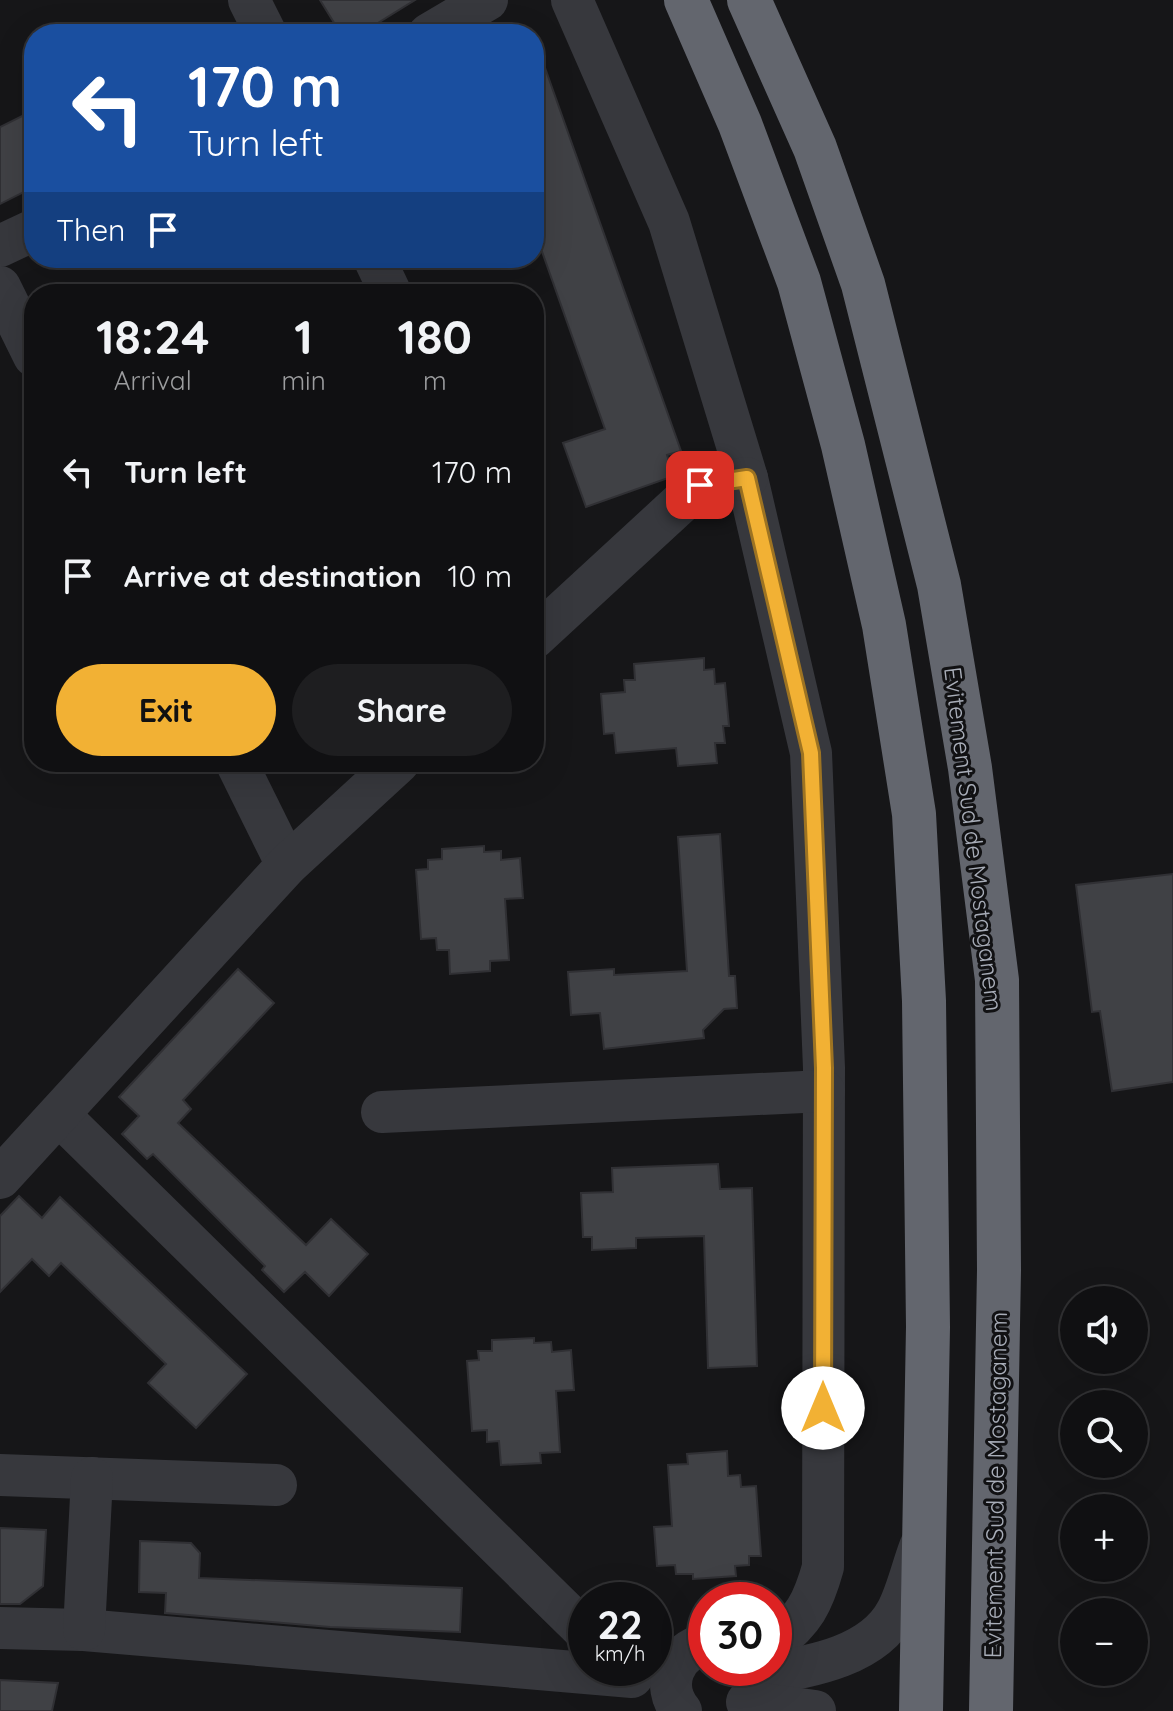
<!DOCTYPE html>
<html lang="en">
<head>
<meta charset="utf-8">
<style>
	:root { --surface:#101012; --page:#1e1e20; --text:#f1f3f6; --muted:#9c9d9f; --line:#303032; --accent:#f2b134 }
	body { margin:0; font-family:Quicksand,sans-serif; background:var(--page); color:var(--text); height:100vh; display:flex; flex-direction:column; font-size:30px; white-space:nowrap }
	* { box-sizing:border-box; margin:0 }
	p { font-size:26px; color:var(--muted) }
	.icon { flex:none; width:44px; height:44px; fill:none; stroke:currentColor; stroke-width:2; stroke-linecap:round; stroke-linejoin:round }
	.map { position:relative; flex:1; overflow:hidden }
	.sheet { position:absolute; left:24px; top:284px; width:520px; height:488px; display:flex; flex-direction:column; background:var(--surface); border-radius:32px; box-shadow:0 8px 32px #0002,0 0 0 2px var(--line) }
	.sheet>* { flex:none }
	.banner { position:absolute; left:24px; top:24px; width:520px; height:244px; border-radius:32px; box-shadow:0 8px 32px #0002,0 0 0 2px var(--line); background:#1a4fa0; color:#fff; overflow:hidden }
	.buttons { position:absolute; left:1060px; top:1286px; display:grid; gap:16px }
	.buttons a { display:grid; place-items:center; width:88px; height:88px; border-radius:50%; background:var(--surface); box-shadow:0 8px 32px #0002,0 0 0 2px var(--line); font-size:40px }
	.speed { position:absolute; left:568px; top:1582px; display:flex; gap:16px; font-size:40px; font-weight:700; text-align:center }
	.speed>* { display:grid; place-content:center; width:104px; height:104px; border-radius:50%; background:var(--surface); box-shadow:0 8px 32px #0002,0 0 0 2px var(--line); line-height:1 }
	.speed small { font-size:20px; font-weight:400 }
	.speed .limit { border:12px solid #d22; background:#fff; color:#111 }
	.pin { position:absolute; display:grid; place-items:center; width:68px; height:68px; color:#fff; margin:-34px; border-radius:16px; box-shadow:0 4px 12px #0006 }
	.me { position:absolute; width:88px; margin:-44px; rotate:0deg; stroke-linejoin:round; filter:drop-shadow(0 0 6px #0008) }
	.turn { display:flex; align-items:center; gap:28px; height:168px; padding:0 32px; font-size:36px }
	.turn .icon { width:104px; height:104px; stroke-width:2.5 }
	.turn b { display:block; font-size:56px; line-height:68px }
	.then { display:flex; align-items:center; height:76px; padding:0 32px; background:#0003; gap:16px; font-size:30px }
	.eta { display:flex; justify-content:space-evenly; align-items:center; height:136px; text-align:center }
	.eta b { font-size:48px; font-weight:700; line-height:56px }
	.primary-button { display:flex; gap:16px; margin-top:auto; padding:16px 32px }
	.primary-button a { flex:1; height:92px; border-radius:48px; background:var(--accent); color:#111; font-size:32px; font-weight:700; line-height:92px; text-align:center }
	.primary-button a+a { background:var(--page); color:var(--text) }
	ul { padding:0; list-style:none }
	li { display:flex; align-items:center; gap:24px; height:104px; padding:0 32px }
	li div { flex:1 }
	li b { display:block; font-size:30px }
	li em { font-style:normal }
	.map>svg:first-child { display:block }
	.building { fill:#404145; stroke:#303034; stroke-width:2 }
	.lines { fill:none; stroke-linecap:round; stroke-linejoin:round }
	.minor { stroke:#37383d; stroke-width:42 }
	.highway { stroke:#63666e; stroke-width:44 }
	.route-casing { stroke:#9d7322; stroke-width:20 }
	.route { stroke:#f2b134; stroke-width:14 }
	.labels { text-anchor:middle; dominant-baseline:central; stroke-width:6; stroke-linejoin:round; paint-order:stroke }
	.street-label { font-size:24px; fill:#a8adb8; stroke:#111113 }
</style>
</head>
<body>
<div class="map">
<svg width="1173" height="1711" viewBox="0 0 1173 1711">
	<rect width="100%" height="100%" fill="#161618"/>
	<g class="building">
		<path d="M 320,0 L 415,0 L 360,34 L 341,34 Z"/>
		<path d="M 538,48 L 681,451 L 667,455 L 674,476 L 586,507 L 563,443 L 605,429 L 534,229 L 534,49 Z"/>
		<path d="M 34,110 L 34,187 L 0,204 L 0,127 Z"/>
		<path d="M 704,658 L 704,670 L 714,669 L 715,684 L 725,683 L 729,726 L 723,726 L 725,743 L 715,743 L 717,763 L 678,766 L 676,748 L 616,753 L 614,733 L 604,734 L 601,694 L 625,692 L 624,680 L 635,680 L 634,664 Z"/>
		<path d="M 720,834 L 729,976 L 735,976 L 737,1008 L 724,1009 L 703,1030 L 704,1038 L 604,1049 L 600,1013 L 571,1015 L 568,972 L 614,969 L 614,975 L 687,971 L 678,837 Z"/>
		<path d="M 484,846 L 484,852 L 501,851 L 501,860 L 520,858 L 523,898 L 505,899 L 509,960 L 490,961 L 490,971 L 450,974 L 449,950 L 437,950 L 436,938 L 421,939 L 416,870 L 428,869 L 428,860 L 442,859 L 442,849 Z"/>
		<path d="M 1173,874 L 1173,1082 L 1112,1091 L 1100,1011 L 1092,1012 L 1076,885 Z"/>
		<path d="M 238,969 L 274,1003 L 183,1100 L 191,1109 L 178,1123 L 306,1245 L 331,1219 L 368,1254 L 329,1296 L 305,1272 L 284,1292 L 262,1270 L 265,1266 L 153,1154 L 147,1159 L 122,1134 L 139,1116 L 119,1097 Z"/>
		<path d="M 718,1164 L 720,1189 L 752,1188 L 757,1366 L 708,1368 L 704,1236 L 636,1238 L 636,1248 L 592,1250 L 592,1237 L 583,1237 L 581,1193 L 613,1192 L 612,1168 Z"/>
		<path d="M 19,1196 L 42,1218 L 60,1197 L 247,1374 L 196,1428 L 148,1383 L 166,1364 L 61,1263 L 49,1276 L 32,1259 L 0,1292 L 0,1216 Z"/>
		<path d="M 534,1338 L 534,1343 L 551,1342 L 552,1352 L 571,1350 L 574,1390 L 556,1391 L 560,1452 L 540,1453 L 541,1463 L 501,1465 L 499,1441 L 487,1442 L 487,1430 L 472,1431 L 467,1361 L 479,1360 L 478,1351 L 492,1351 L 492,1340 Z"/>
		<path d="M 727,1451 L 728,1476 L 740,1475 L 741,1487 L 756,1486 L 761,1556 L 749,1556 L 749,1565 L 735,1566 L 736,1576 L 693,1579 L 693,1574 L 676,1574 L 675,1565 L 657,1566 L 654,1527 L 672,1526 L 668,1465 L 688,1464 L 687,1454 Z"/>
		<path d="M 0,1528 L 46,1530 L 43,1586 L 20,1604 L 0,1604 Z"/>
		<path d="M 140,1541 L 191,1543 L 200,1553 L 199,1578 L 462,1588 L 460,1632 L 330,1627 L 165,1613 L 166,1593 L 139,1592 Z"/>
		<path d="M 0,1680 L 58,1683 L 52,1711 L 0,1711 Z"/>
	</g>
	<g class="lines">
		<g class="minor">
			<path d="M 249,0 L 266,34"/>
			<path d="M 572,0 L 669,222 L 747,478 L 811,753 L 824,1068 L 823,1567 C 813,1603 804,1620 774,1643"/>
			<path d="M 429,34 L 487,0"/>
			<path d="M 0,246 L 34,230"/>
			<path d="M 374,258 L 391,294"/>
			<path d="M 0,287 L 34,356"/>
			<path d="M 534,638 L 700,485 L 747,478"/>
			<path d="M 236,762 L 287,865"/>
			<path d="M 382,1112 L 824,1091"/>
			<path d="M 59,1115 L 586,1632"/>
			<path d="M 0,1178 L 287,865 L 399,762"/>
			<path d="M 0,1475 L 276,1485"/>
			<path d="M 0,1628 L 84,1630 L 632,1677"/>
			<path d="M 84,1630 L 92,1478"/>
			<path d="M 750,1677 C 798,1668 871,1661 897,1611 C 907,1592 912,1568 920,1547"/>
			<path d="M 747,1702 L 815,1711"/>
			<path d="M 681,1711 C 660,1685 674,1651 706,1644"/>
		</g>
		<g class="highway">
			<path d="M 686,0 L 740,124 L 799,282 L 843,445 L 884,625 L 914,814 L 924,1001 L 928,1327 L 921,1711"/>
			<path d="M 749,0 L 815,148 L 863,284 L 939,585 L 970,768 L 997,980 L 999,1270 L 991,1711"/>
		</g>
	</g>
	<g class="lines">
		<g class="route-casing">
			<path id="route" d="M 700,485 L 747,478 L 811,753 L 824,1068 L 823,1408"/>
		</g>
		<use href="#route" class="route"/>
	</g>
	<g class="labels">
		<g class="street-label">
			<text transform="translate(974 839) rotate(83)">Evitement Sud de Mostaganem</text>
			<text transform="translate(995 1485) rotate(-89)">Evitement Sud de Mostaganem</text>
		</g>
	</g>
</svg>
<div class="buttons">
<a><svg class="icon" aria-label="sound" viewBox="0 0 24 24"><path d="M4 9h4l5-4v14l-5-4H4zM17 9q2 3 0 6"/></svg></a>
<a><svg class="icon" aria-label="search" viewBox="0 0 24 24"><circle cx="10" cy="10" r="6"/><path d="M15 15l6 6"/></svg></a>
<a>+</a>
<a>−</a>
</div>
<div class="speed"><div>22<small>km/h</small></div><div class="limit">30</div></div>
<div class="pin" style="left:700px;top:485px;background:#d93025"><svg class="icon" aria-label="arrive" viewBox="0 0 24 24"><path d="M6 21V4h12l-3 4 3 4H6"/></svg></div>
<svg class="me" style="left:823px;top:1408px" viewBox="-20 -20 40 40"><circle r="19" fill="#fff"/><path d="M0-13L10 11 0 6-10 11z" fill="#f2b134"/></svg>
<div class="banner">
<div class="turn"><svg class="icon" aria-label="left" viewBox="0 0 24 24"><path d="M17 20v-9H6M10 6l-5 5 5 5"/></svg><div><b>170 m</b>Turn left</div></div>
<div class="then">Then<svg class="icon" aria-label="arrive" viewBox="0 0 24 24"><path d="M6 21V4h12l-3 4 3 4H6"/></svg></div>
</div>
<section class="sheet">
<div class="eta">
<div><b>18:24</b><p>Arrival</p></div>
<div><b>1</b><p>min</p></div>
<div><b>180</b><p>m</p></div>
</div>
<ul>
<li><svg class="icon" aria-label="left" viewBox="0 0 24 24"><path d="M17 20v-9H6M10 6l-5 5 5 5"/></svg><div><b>Turn left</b></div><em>170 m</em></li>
<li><svg class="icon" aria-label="arrive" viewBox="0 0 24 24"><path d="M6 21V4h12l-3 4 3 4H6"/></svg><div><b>Arrive at destination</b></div><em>10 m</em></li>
</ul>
<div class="primary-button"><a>Exit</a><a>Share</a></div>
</section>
</div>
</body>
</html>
